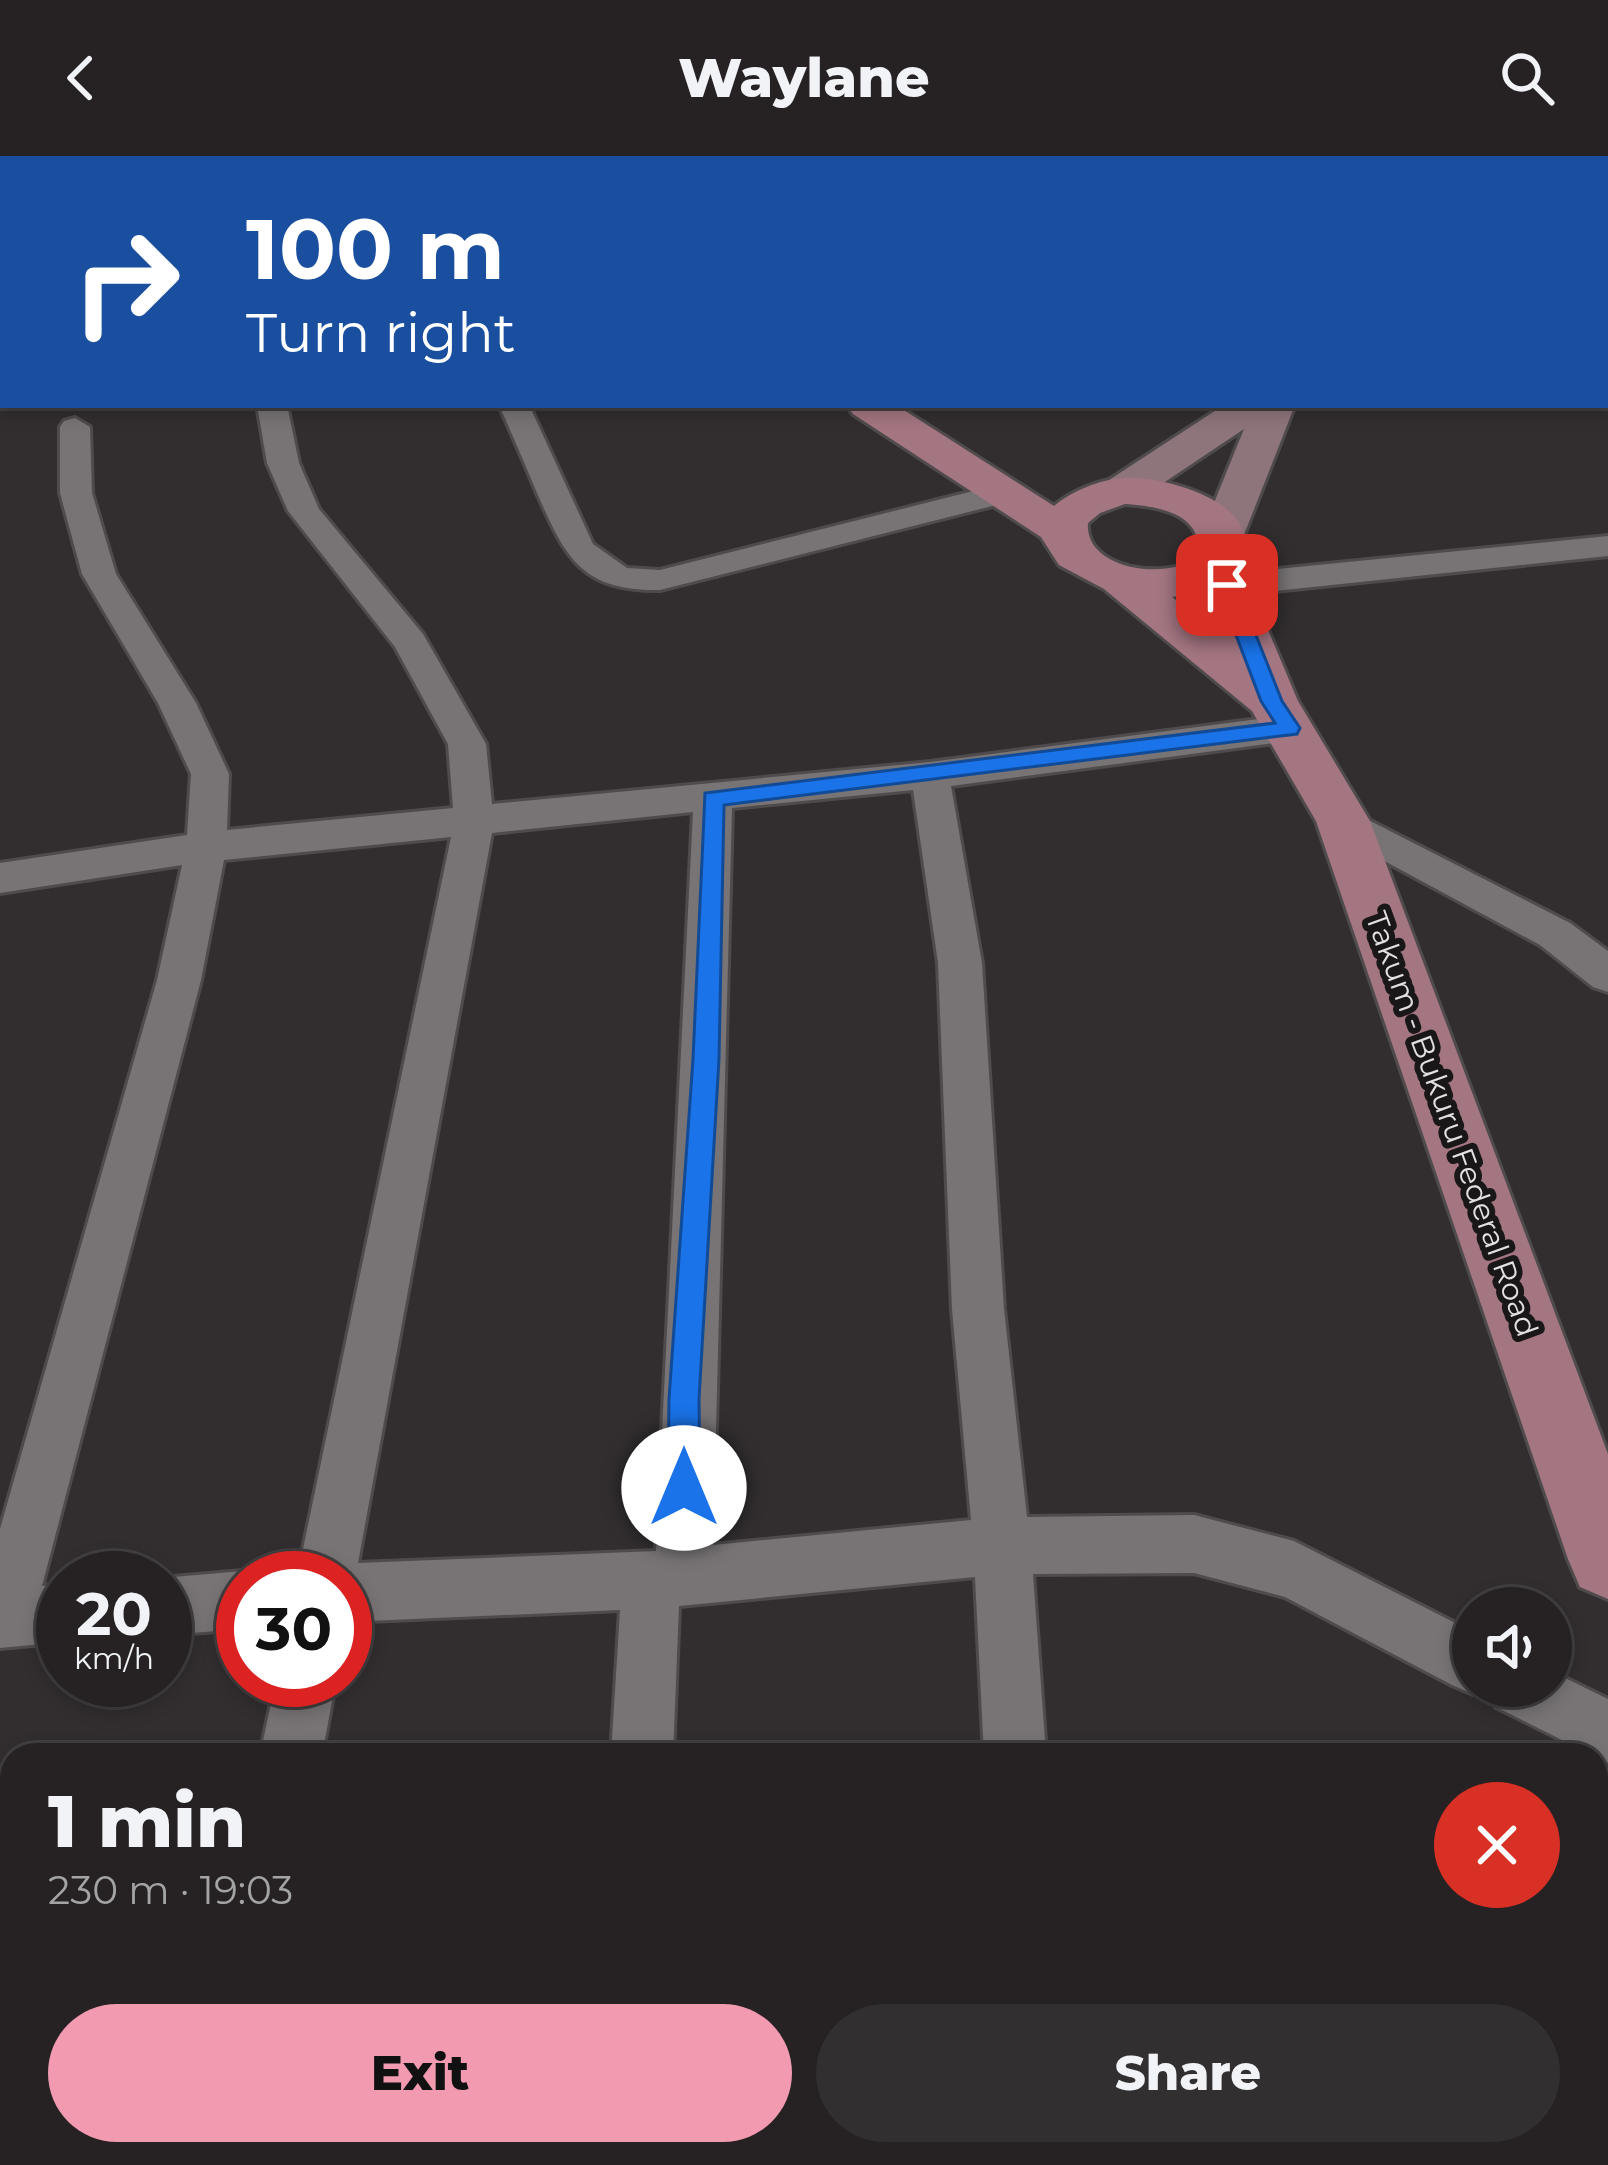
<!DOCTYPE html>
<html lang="en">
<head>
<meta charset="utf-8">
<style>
	:root { --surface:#262223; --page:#322f30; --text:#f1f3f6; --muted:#a4a4a6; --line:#423f41; --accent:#f29ab0 }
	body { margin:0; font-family:Montserrat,sans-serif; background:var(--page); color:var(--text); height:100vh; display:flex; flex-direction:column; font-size:45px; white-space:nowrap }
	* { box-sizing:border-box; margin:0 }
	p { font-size:39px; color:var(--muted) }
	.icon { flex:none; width:66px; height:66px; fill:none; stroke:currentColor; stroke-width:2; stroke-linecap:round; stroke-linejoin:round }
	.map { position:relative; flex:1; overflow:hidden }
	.sheet { position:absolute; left:0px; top:1587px; width:1608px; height:423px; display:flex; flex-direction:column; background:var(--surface); border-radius:36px 36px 0 0; box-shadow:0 6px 18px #0003,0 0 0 3px var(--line) }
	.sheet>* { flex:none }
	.guide { position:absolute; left:0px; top:0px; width:1608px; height:252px; box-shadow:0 6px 18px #0003,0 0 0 3px var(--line); background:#1a4fa0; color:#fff; overflow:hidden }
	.fabs { position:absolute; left:1452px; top:1431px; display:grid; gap:24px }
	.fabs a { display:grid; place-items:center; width:120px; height:120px; border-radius:50%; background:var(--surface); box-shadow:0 6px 18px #0003,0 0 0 3px var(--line); font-size:60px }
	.speed { position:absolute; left:36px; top:1395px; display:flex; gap:24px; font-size:60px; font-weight:700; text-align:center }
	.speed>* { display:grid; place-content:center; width:156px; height:156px; border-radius:50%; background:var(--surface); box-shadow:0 6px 18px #0003,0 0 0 3px var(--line); line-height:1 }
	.speed small { font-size:30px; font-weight:400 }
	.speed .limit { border:18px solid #d22; background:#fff; color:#111 }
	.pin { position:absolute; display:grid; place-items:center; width:102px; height:102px; color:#fff; margin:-51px; border-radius:24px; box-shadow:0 6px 18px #0006 }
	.me { position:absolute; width:132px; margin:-66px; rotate:0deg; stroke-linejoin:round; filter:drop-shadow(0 0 9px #0008) }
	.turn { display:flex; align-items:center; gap:42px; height:252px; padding:0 48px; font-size:54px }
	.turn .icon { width:156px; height:156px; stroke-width:2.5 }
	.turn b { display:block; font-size:84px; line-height:102px }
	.round { display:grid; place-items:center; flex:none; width:126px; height:126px; border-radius:63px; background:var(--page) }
	.headline { display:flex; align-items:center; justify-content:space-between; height:204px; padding:0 48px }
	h1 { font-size:72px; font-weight:800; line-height:90px }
	.cta { display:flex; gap:24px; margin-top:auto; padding:24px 48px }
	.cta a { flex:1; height:138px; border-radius:72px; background:var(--accent); color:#111; font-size:48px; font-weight:800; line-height:138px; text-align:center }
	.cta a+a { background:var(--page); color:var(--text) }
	header { display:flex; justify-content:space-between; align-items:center; height:156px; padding:0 48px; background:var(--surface); font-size:54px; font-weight:800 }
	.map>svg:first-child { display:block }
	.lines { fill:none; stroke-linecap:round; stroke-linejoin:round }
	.minor-casing { stroke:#4f4b4c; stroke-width:6 }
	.secondary-casing { stroke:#4f4b4c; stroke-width:6 }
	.primary-casing { stroke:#4f4b4c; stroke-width:6 }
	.minor { fill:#787475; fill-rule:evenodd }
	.secondary { fill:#8e757b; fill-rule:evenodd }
	.primary { fill:#a47682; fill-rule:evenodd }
	.route { fill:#1a73e8; stroke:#114b97; stroke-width:3 }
	.labels { text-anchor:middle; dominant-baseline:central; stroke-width:12; stroke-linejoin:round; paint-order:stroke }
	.street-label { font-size:30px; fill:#e4e1e2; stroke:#191717 }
</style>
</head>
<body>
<header><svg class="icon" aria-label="back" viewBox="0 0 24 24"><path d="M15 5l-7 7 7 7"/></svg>Waylane<svg class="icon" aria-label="search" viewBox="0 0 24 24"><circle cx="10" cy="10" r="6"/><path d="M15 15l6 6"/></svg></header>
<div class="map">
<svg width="1608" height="2009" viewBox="0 0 1608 2009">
	<rect width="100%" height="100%" fill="#322e2f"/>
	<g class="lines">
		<g class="minor-casing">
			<g id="minor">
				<rect x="1605" y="30" width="3" height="16"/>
				<path d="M 257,249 L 287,249 L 299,307 L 319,353 L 423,478 L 486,588 L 492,648 L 930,606 L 1289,559 L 1302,563 L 1308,572 L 1302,581 L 1289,585 L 951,630 L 982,807 L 1004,1153 L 1027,1361 L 1194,1359 L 1294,1385 L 1473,1476 L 1473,1530 L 1551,1530 L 1551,1515 L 1608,1543 L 1608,1607 L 1496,1551 L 1488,1532 L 1473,1538 L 1452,1529 L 1285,1441 L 1194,1417 L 1033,1418 L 1046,1599 L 984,1599 L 975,1421 L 679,1450 L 673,1599 L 611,1599 L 620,1454 L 345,1466 L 345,1422 L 297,1422 L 451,681 L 224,704 L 201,824 L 42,1430 L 63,1428 L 63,1486 L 0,1492 L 0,1373 L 157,824 L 182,709 L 0,737 L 0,707 L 187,679 L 191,618 L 158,547 L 82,418 L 60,337 L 60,271 L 64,265 L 75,262 L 90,271 L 92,337 L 116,418 L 196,547 L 229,618 L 227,674 L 453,652 L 448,588 L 395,491 L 288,355 L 267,307 ZM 913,634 L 938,807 L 952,1153 L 971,1364 L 713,1389 L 732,652 ZM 693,656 L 656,1395 L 358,1407 L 492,677 Z"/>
				<path d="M 499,249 L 529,249 L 593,388 L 627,412 L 660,414 L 1005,327 L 1021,337 L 1016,344 L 660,434 C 581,435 566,402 537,337 C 525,308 512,278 499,249 Z"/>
				<path d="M 1608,380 L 1608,400 L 1227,440 L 1215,436 L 1210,429 L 1215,422 L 1227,418 Z"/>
				<path d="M 1343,651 L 1570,767 L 1608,795 L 1608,836 L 1593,831 L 1540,789 L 1329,675 L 1323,665 L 1329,655 Z"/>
				<path d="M 243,1415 L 260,1422 L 243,1422 L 243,1473 L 165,1479 L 162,1422 Z"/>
				<path d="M 276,1524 L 336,1524 L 322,1599 L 260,1599 Z"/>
				<path d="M 175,1998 L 247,1998 L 245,2009 L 173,2009 Z"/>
				<path d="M 587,1998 L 659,1998 L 658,2009 L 586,2009 Z"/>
				<path d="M 1004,1998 L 1076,1998 L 1077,2009 L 1005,2009 Z"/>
			</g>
		</g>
		<g class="secondary-casing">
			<g id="secondary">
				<path d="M 1399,0 L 1433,0 L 1397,3 Z"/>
				<path d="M 1224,249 L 1295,249 L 1240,389 L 1224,393 L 1208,389 L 1201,379 L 1244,273 L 1138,344 L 1122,348 L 1106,344 L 1100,335 L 1106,326 Z"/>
			</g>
		</g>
		<g class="primary-casing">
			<g id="primary">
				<path d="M 506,0 L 542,0 L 544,3 L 508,3 Z"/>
				<path d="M 847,249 L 896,249 L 1054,350 C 1072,335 1099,324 1123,322 C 1165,319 1271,349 1240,408 L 1298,545 L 1370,665 L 1608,1298 L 1608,1443 L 1580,1431 L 1568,1403 L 1316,665 L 1252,555 L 1104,433 L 1059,409 L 1041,381 L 853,258 ZM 1125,348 C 1158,350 1206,358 1197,401 C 1168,425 1084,414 1088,367 L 1100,357 ZM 1204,435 L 1221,479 L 1172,441 Z"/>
			</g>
		</g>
		<use href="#minor" class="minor"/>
		<use href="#secondary" class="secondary"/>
		<use href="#primary" class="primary"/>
	</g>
	<path class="route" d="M 1227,423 L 1236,429 L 1282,545 L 1300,572 L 1297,578 L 724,649 L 719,903 L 699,1243 L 700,1332 L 695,1343 L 684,1348 L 673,1343 L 668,1332 L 669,1243 L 693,903 L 705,637 L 1275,567 L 1261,545 L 1217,429 Z"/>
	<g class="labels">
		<g class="street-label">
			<text transform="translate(1452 968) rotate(70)">Takum - Bukuru Federal Road</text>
		</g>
	</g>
</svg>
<div class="fabs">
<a><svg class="icon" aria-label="sound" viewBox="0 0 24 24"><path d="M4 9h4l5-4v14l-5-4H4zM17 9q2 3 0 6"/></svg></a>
</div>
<div class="speed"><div>20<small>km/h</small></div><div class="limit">30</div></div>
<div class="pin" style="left:1227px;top:429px;background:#d93025"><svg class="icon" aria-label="arrive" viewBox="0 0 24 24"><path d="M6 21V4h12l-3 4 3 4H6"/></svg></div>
<svg class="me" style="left:684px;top:1332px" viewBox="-20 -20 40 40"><circle r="19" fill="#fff"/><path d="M0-13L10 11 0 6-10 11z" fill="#1a73e8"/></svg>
<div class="guide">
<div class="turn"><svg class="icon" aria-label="right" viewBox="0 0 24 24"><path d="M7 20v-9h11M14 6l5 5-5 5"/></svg><div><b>100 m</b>Turn right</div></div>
</div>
<section class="sheet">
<div class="headline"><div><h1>1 min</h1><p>230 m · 19:03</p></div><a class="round" style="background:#d93025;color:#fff"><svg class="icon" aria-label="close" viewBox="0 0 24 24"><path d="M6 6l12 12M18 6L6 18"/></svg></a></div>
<div class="cta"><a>Exit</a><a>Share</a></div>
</section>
</div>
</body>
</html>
